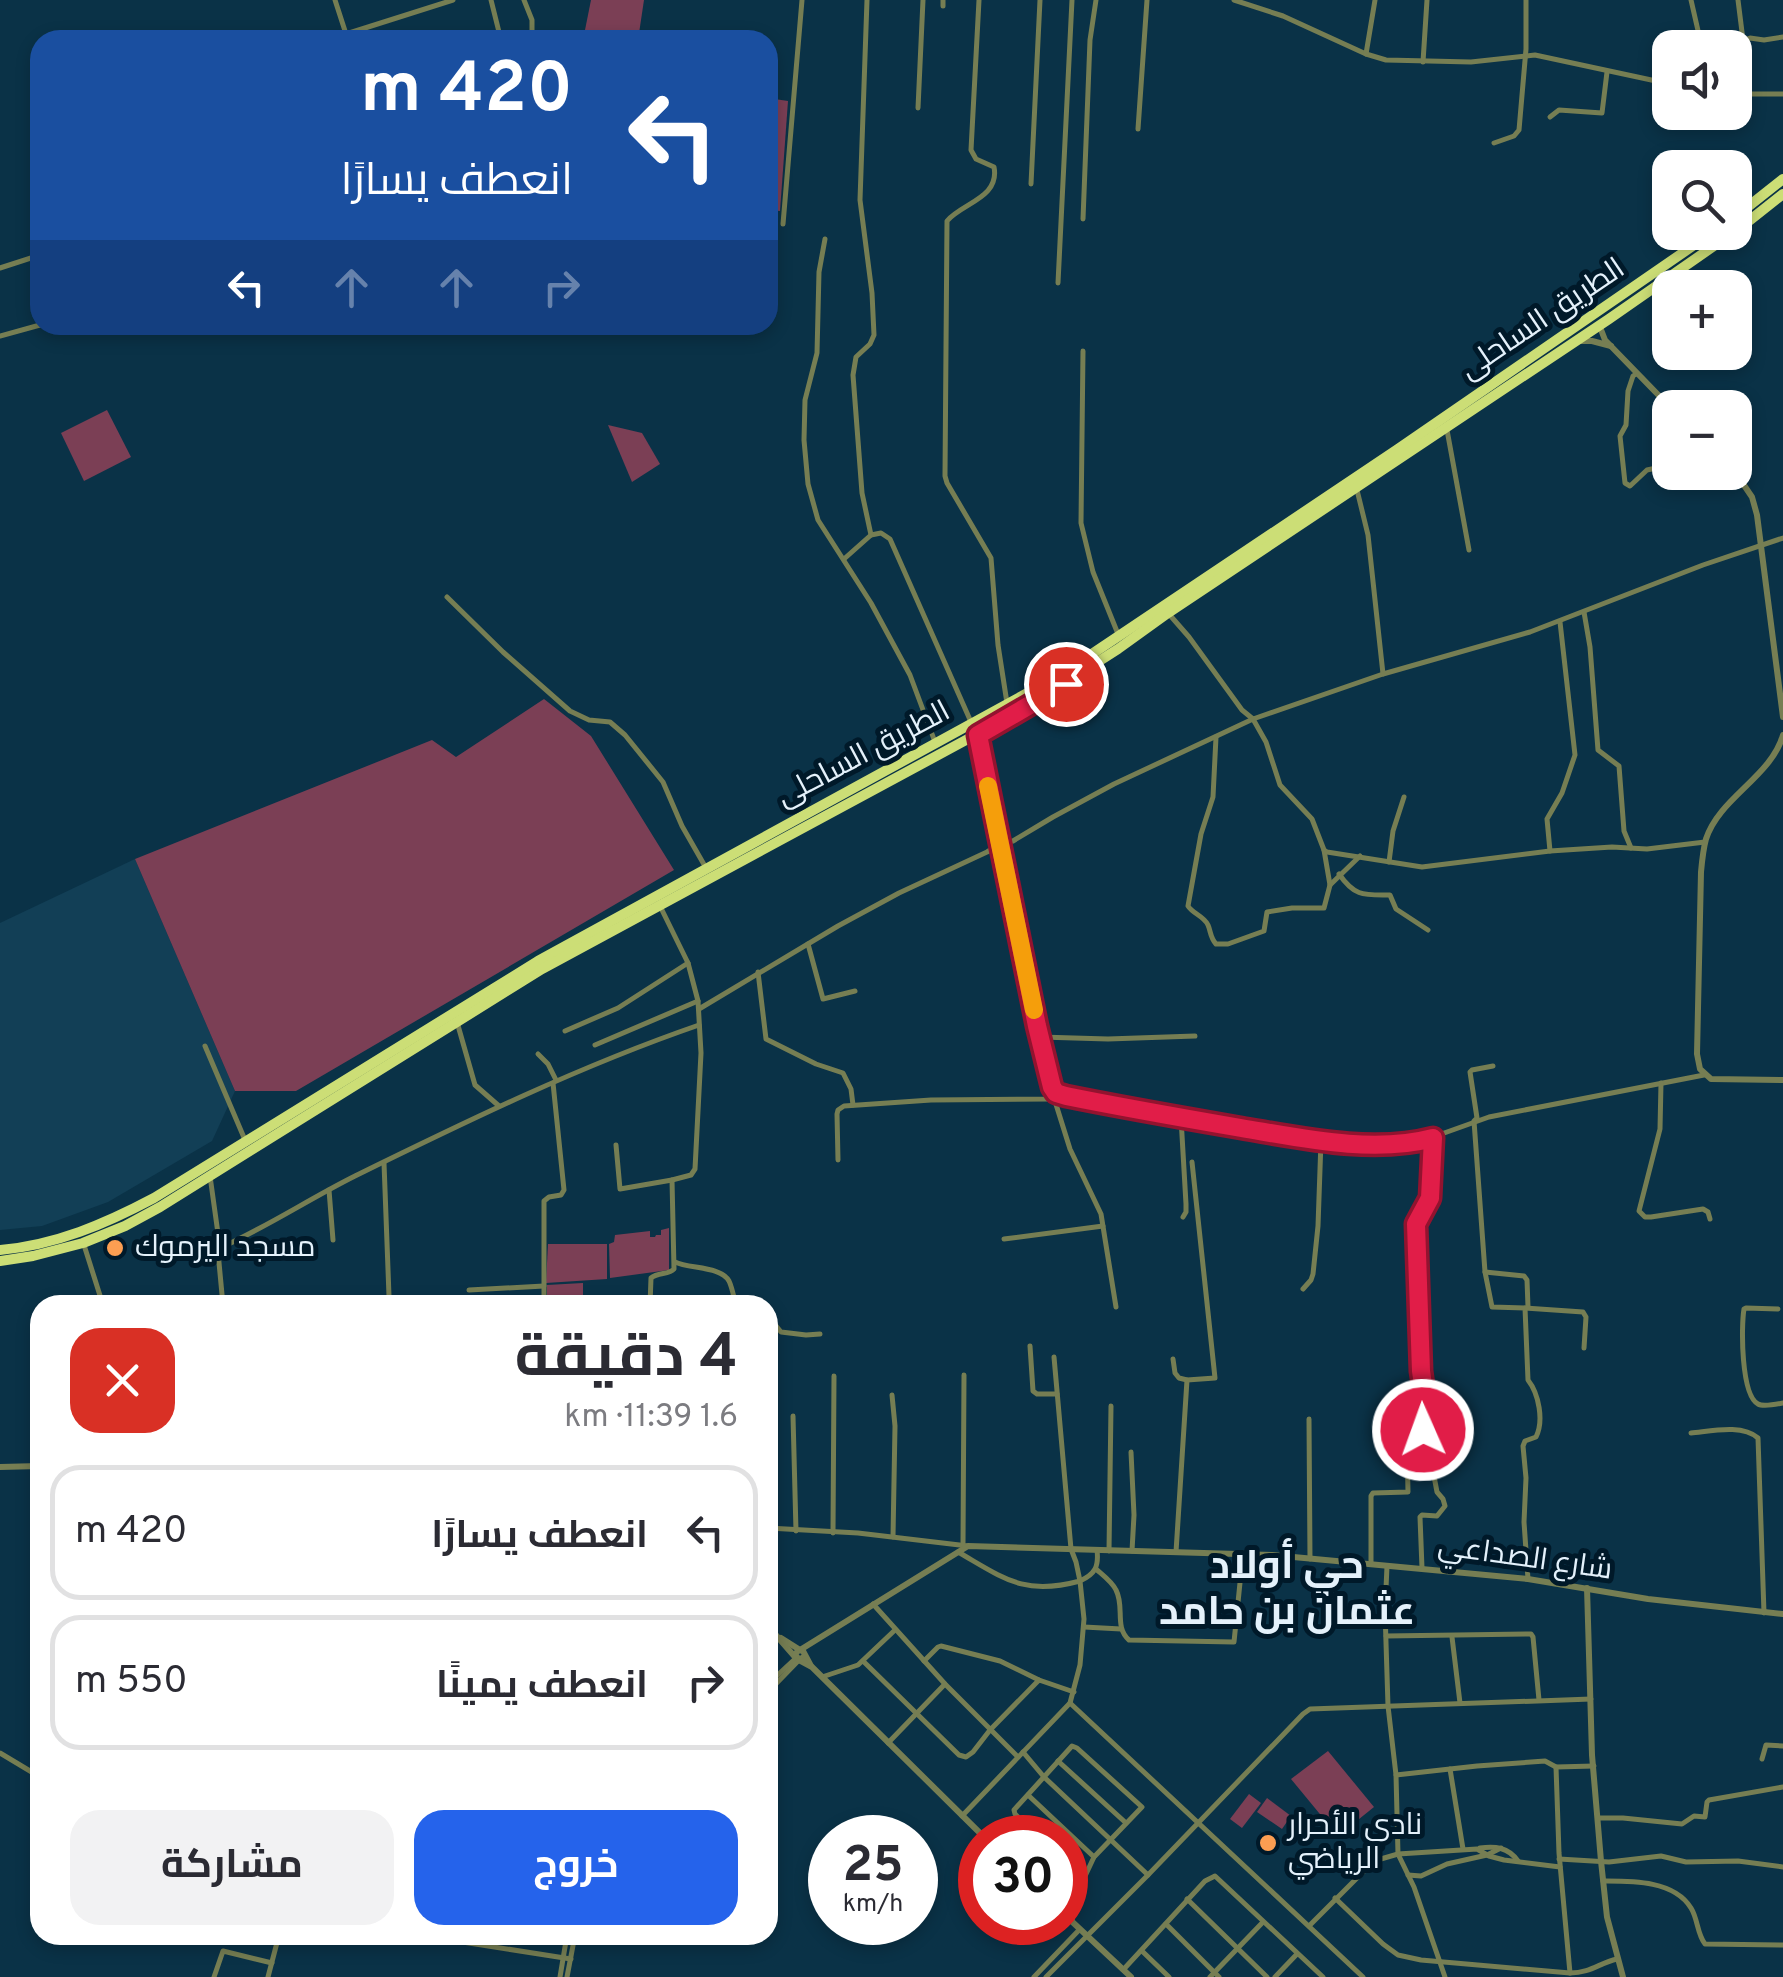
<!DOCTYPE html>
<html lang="ar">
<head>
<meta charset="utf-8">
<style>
	:root { --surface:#fff; --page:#f2f2f3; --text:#2b2b33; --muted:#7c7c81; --line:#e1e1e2; --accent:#2563eb }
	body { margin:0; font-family:Overpass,Cairo,sans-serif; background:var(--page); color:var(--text); direction:rtl; height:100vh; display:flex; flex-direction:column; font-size:38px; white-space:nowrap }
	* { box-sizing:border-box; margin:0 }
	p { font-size:32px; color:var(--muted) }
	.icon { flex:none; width:55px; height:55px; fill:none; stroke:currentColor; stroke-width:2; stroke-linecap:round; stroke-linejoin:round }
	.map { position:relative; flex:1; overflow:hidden; direction:ltr }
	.side { position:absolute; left:30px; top:1295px; width:748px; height:650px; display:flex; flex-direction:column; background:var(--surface); border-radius:30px; box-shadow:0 5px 15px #0003; direction:rtl }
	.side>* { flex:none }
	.hud { position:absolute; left:30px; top:30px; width:748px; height:305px; border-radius:30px; box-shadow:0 5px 15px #0003; direction:rtl; background:#1a4fa0; color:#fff; overflow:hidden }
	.buttons { position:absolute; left:1652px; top:30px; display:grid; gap:20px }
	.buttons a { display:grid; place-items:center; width:100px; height:100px; border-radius:20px; background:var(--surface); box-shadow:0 5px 15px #0003; font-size:50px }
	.speed { position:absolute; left:808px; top:1815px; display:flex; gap:20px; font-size:50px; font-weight:700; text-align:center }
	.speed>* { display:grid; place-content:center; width:130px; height:130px; border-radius:50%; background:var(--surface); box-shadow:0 5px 15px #0003; line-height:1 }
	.speed small { font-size:25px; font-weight:400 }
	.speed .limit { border:15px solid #d22; background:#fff; color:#111 }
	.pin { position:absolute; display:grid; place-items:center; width:85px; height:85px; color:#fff; margin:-42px; border:5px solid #fff; border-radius:50%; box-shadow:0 2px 10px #0007 }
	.me { position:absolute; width:110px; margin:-55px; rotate:358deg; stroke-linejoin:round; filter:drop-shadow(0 0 8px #0008) }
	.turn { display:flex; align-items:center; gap:35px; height:210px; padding:0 40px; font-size:45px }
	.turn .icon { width:130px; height:130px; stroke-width:2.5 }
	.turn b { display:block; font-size:70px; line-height:85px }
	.lanes { display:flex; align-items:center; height:95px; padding:0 40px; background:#0003; justify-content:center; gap:50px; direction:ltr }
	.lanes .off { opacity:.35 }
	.round { display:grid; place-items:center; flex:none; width:105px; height:105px; border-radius:30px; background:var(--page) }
	.headline { display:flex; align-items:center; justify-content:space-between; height:170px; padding:0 40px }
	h1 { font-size:60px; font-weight:700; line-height:75px }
	.action { display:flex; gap:20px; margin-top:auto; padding:20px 40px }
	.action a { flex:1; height:115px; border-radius:30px; background:var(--accent); color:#fff; font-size:40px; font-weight:700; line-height:115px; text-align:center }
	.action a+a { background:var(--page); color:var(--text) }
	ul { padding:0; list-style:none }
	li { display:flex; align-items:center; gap:30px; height:135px; margin:0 20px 15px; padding:0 20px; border:5px solid var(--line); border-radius:30px }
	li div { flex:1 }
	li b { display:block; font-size:38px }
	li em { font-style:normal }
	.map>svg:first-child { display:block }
	.built { fill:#123f56 }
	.green { fill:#7b3f55 }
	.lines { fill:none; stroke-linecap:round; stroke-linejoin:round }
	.minor { stroke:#767e53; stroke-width:5 }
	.tertiary { stroke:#767e53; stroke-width:6 }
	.trunk { stroke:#ccde76; stroke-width:10 }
	.route-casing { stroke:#92132f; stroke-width:25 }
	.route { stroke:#e11d48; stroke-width:18 }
	.slow { stroke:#f59e0b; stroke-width:18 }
	.poi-dot { fill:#fc9e52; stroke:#001929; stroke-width:4 }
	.labels { text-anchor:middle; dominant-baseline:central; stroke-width:10; stroke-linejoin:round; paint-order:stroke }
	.street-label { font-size:30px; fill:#e4f1fb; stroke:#001929 }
	.poi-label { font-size:30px; fill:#e4f1fb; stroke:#001929; text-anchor:start }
	.district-label { font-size:40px; font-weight:bold; fill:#e4f1fb; stroke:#001929 }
</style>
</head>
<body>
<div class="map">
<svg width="1783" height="1977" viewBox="0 0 1783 1977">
	<rect width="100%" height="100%" fill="#0a3247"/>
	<path class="built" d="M 135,859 L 235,1091 L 212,1141 L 108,1202 L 42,1226 L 0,1230 L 0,923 Z"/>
	<g class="green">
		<path d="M 591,0 L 644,0 L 638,40 L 612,40 L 584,35 Z"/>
		<path d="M 768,98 L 788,101 L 780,211 L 768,210 Z"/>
		<path d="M 107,410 L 131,457 L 84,481 L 61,433 Z"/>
		<path d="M 608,425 L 642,433 L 660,464 L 632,482 Z"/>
		<path d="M 544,699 L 591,736 L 674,870 L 296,1091 L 235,1091 L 135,859 L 432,740 L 456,757 Z"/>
		<path d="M 669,1228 L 669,1270 L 610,1278 L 609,1244 L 614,1242 L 615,1235 L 650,1231 L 650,1237 L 655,1237 L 656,1235 L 661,1235 L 661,1230 Z"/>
		<path d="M 548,1244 L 607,1244 L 607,1279 L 546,1283 Z"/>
		<path d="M 583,1283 L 583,1305 L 547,1305 L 547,1285 Z"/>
		<path d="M 1328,1751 L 1374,1807 L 1338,1836 L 1291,1779 Z"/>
		<path d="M 1249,1794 L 1261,1803 L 1242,1828 L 1230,1819 Z"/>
		<path d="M 1267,1798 L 1291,1816 L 1282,1829 L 1257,1812 Z"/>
	</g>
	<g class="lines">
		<g class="minor">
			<path d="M 335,0 L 346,34 L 358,40"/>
			<path d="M 491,0 L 501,40"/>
			<path d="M 524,0 L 532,20 L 532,40"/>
			<path d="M 979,0 L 971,150 L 976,159 L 994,167 C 1000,198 962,203 947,221 L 945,476 L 947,483 L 991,558 L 998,645 L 1007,703"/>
			<path d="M 1234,0 L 1283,16 L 1366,54 L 1386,60 L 1471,62 L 1535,55 L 1670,84"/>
			<path d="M 1691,0 L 1702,48"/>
			<path d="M 1738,0 L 1743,40"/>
			<path d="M 943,6 L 943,0"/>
			<path d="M 346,34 L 453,0"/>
			<path d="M 1721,48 L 1750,38 L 1764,40 L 1783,37"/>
			<path d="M 1366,54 L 1375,0"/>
			<path d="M 1423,62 L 1427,0"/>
			<path d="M 1735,94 L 1783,94"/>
			<path d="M 918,108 L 923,0"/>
			<path d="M 1550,117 L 1559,110 L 1602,113 L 1607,72"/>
			<path d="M 1138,129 L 1147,0"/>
			<path d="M 1494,143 L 1514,136 L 1519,130 L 1526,49 L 1526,0"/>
			<path d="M 1031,184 L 1040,0"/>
			<path d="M 1083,219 L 1090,40 L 1096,0"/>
			<path d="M 783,224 L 802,0"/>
			<path d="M 825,239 L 819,272 L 817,353 L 805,400 L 804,440 L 808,484 L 818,520 L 871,603 L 910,675 L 935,742"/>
			<path d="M 0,268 L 40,255"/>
			<path d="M 1058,283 L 1072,0"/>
			<path d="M 0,336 L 40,325"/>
			<path d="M 1083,351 L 1081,523 L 1093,572 L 1118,634"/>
			<path d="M 1636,374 L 1633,376 L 1628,391 L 1626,425 L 1620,436 L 1625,483 L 1630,486 L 1647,470 L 1670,465"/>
			<path d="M 1447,430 L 1469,550"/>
			<path d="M 1357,490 L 1368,535 L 1383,674"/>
			<path d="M 871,535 L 881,533 L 890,539 L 971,722"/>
			<path d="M 844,559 L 871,535 L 862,493 L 853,375 L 856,357 L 870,344 L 874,335 L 872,293 L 860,200 L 867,0"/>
			<path d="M 447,597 L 503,652 L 570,711 L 589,720 L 610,722 L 625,735 L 663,782 L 682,826 L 706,868"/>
			<path d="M 1584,612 L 1590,647 L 1598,750 L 1619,766 L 1624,831 L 1631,848"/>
			<path d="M 1168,613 L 1189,637 L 1242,710 L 1253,719 L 1266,742 L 1280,785 L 1312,819 L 1324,850 L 1327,852 L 1422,867 L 1550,851 L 1612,847 L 1647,849 L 1705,842"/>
			<path d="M 978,736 L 1046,1068 L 1052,1087 L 1057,1093 L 1150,1113 L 1288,1137 L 1334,1143 L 1379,1144 L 1419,1142 L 1489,1117 L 1704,1075"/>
			<path d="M 1216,737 L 1213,797 L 1201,834 L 1188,906 C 1193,914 1204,916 1208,925 C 1211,932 1210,937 1216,944 L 1228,944 L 1264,931 L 1267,912 L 1292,908 L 1324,908 L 1330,885 L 1360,856"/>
			<path d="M 1324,850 L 1330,885"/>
			<path d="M 1550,851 L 1547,819 L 1562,793 L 1575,755 L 1560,622"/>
			<path d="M 1389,862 L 1393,831 L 1404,797"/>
			<path d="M 1339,874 C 1355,897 1364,895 1390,895 L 1396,909 L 1428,930"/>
			<path d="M 808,944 L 823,999 L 855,991"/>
			<path d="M 758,972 L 766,1039 L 816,1064 L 843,1073 L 851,1089 L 853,1105"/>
			<path d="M 699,1009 L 838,926 L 899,893 L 987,852 L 1000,844 L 1013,841 L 1053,817 L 1114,784 L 1253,719 L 1383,674 L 1530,632 L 1703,565 L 1783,538"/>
			<path d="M 457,1022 L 475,1085 L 499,1106"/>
			<path d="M 565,1031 L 618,1008 L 688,963"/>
			<path d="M 1040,1037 L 1108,1039 L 1195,1036"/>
			<path d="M 595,1045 L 698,1001"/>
			<path d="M 205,1046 L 245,1140"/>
			<path d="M 538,1054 L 548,1064 L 556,1080"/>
			<path d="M 1493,1066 L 1472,1070 L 1470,1072 L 1477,1118 L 1474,1121 L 1485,1272 L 1492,1307 L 1525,1308 L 1528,1380 C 1539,1394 1544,1421 1536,1437 L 1525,1441 L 1523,1446 L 1526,1478 L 1524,1522 L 1528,1579"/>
			<path d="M 1661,1083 L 1660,1129 L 1639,1211 L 1645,1217 L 1651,1217 L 1703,1209 L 1708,1212 L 1710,1219"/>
			<path d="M 1054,1098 L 1070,1149 L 1101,1214 L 1116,1307"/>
			<path d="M 1181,1118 L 1186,1204 L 1186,1212 L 1183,1217"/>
			<path d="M 616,1145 L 620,1189 L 672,1180"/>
			<path d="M 838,1160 L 837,1114 L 838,1110 L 844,1106 L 931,1100 L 1049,1099 L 1054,1098 L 1057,1093"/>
			<path d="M 384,1163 L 389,1296"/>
			<path d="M 210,1176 L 220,1248"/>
			<path d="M 329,1190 L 333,1240"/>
			<path d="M 1004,1239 L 1103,1226"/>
			<path d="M 84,1245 L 103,1305"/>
			<path d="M 675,1262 C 689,1269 721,1266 729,1281 C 732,1287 734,1298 736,1305"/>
			<path d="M 1485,1272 L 1524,1276 L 1527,1280 L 1528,1307"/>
			<path d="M 1303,1289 L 1311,1280 L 1313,1274 L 1318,1226 L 1321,1141"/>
			<path d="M 469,1290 L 544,1286"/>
			<path d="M 223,1305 L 218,1252 L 220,1248 C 267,1227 309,1199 355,1176 C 467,1121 580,1066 699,1025"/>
			<path d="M 544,1305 L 544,1201 L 549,1197 L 561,1195 L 564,1190 L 553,1083"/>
			<path d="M 650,1305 L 651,1278 C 658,1272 669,1275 674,1269 L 672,1180 L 691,1175 L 695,1169 L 701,1053 L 698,1001 L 688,963 L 660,906"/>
			<path d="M 1525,1308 L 1583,1312 L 1586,1317 L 1584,1348"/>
			<path d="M 1778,1309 L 1746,1308 L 1744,1309 C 1741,1327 1741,1395 1758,1404 C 1763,1407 1778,1404 1783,1403"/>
			<path d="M 768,1316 L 781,1332 L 806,1335 L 820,1334"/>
			<path d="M 1030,1346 L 1033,1391 L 1037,1394 L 1057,1394"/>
			<path d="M 1173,1359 L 1175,1373 L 1179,1378 L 1187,1380 L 1215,1378 L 1192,1162"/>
			<path d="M 892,1395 L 895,1426 L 893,1537"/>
			<path d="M 793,1416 L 796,1531"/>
			<path d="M 1309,1419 L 1310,1559"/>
			<path d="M 1691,1433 C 1712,1431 1742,1424 1758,1438 L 1764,1613"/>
			<path d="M 1131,1452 L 1134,1515 L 1132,1551"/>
			<path d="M 768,1528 L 858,1533 L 968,1546"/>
			<path d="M 833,1533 L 834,1376"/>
			<path d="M 963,1545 L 964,1375"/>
			<path d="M 1109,1551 L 1111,1406"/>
			<path d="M 958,1552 C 1005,1579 1024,1596 1080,1581 L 1076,1562 L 1071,1549 L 1054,1357"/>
			<path d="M 1176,1552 L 1187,1380"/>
			<path d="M 1371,1564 L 1371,1496 L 1373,1493 L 1408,1492 L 1407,1444"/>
			<path d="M 1387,1566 L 1385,1611 L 1388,1706 L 1396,1775 L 1398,1854 L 1414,1887 L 1445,1977"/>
			<path d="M 1422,1568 L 1420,1517 L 1422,1515 L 1437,1516 L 1445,1506 L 1443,1499 L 1437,1492 L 1433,1471 L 1423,1469 L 1420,1465 L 1425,1409 L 1421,1371 L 1417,1225 L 1429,1197 L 1433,1138"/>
			<path d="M 1097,1570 C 1104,1576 1112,1582 1116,1590 C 1125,1607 1114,1627 1129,1640 L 1234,1642 L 1243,1553"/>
			<path d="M 873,1604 L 945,1684 L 1018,1757"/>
			<path d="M 1084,1627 L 1121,1629"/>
			<path d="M 1386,1636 L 1531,1634 L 1533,1637 L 1539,1700"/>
			<path d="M 1452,1637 L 1460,1703"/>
			<path d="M 863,1661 L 959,1755 L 966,1757 L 973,1752 L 990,1730 L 1039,1680 L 1074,1692"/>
			<path d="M 924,1661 L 938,1647 L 941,1646 L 1000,1661 L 1039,1680"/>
			<path d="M 822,1677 L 858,1665 L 895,1630"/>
			<path d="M 768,1684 L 796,1658"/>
			<path d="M 768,1692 L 799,1660"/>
			<path d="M 1070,1703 L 1363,1977"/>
			<path d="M 888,1743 L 945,1684"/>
			<path d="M 1023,1752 L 1044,1777 L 1148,1875"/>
			<path d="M 0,1753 L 40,1777"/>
			<path d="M 1762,1759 L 1766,1745 L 1783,1746"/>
			<path d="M 1058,1761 L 1126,1823"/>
			<path d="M 1556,1767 L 1559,1853 L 1570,1973"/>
			<path d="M 1450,1769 L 1463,1849"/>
			<path d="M 1396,1775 L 1477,1766 L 1545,1761 L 1556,1767 L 1594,1766"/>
			<path d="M 1028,1795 L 1094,1857"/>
			<path d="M 962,1816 L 1070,1703 L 1080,1665 L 1084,1619 L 1080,1581 C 1095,1574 1099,1567 1097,1550"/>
			<path d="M 1599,1818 L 1623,1818 L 1682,1824 L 1694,1816 L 1705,1817 L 1707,1802 L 1709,1800 L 1783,1787"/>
			<path d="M 1039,1838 L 1015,1814 L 1014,1810 L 1072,1746 L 1077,1748 L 1142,1807 L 1094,1857 L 1079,1889 L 1069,1901 L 1073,1909 L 1072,1922"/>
			<path d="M 1480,1848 C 1495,1846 1508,1847 1518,1861"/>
			<path d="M 1559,1859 L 1609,1862 L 1661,1856 L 1686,1862 L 1738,1861 L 1783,1867"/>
			<path d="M 1065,1863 L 1083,1880"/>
			<path d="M 1408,1875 L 1421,1876 L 1447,1864 L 1487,1855 L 1501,1848"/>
			<path d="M 1603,1881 C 1631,1881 1674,1880 1691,1908 C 1698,1919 1697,1934 1705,1944 L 1783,1945"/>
			<path d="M 1335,1898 L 1383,1944 L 1398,1955 L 1421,1960 L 1570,1973 C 1591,1973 1599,1963 1617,1959"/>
			<path d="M 1187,1899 L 1267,1977"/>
			<path d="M 1166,1924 L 1219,1977"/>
			<path d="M 1309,1926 L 1374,1861 L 1398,1854 L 1477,1849 L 1489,1856 L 1504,1860 L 1560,1867"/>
			<path d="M 418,1935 L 571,1959"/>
			<path d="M 1142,1951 L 1169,1977"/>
			<path d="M 1123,1970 L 1205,1881 L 1215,1876 L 1323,1977"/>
			<path d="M 214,1977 L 223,1951 L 272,1963"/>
			<path d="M 268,1977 L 279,1935"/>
			<path d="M 560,1977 L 567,1935"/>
			<path d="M 567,1977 L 575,1935"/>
			<path d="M 1034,1977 L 1080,1929"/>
			<path d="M 1046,1977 L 1148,1875 L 1303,1714 L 1310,1709 L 1591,1699"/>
			<path d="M 1210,1977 L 1263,1922"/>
			<path d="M 1275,1977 L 1297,1954"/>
		</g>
		<g class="tertiary">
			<path d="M 1600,327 L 1605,340 L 1671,408"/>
			<path d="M 1580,341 L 1592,341 L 1611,346"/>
			<path d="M 1735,472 L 1752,497 L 1757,515 L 1783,717"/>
			<path d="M 1783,735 C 1771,777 1719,798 1706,839 C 1703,850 1702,861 1701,872 L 1697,1054 L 1700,1069 L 1711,1079 L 1783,1080"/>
			<path d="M 0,1467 L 40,1466"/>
			<path d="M 1587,1588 L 1592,1755 L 1601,1861 L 1607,1917 L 1623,1977"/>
			<path d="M 768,1626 L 795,1657"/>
			<path d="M 781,1638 L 800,1650 L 968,1546 L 1272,1555 L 1528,1579 L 1648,1599 L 1783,1614"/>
			<path d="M 805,1656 L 799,1660 L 795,1654 L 799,1650 L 803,1651 L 811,1666"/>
			<path d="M 799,1660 L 812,1667 L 985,1838"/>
			<path d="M 1065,1915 L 1131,1977"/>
		</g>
		<g class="trunk">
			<path d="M 1735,217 L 1783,179"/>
			<path d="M 1735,232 L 1783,194"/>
			<path d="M 0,1250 C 56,1245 105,1224 154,1198 L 538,961 L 1062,674 L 1398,449 L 1713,232"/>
			<path d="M 0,1261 L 33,1256 L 83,1243 L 125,1226 L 160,1207 L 542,969 L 1029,706 L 1118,649 L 1168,613 L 1609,319 L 1734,232"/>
		</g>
	</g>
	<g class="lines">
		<g class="route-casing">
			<path id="route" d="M 1066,684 L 978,735 L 1037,1026 L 1052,1087 L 1056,1093 L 1066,1096 C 1125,1108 1183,1118 1241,1128 C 1301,1138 1373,1154 1433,1138 L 1430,1198 L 1416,1224 L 1421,1371 L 1425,1399 L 1423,1430"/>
		</g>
		<use href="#route" class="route"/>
		<path class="slow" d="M 988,786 L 1034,1010"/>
	</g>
	<g class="poi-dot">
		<circle cx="115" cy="1248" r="10"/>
		<circle cx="1268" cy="1843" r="10"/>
	</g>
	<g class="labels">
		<g class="street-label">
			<text transform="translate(1543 320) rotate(-34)">الطريق الساحلى</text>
			<text transform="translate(864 755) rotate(-28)">الطريق الساحلى</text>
			<text transform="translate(1525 1559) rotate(8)">شارع الصداعي</text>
		</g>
		<g class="poi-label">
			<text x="135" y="1248">مسجد اليرموك</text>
			<text x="1288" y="1826">نادي الأحرار<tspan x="1288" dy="34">الرياضي</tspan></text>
		</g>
		<g class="district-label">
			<text x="1287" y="1568">حي أولاد<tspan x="1287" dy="46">عثمان بن حامد</tspan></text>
		</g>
	</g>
</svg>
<div class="buttons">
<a><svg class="icon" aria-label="sound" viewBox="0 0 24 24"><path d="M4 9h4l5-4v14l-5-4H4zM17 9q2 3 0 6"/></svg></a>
<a><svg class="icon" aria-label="search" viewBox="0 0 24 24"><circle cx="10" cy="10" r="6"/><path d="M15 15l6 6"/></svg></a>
<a>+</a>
<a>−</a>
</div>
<div class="speed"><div>25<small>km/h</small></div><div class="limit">30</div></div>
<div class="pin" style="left:1066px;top:684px;background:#d93025"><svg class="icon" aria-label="arrive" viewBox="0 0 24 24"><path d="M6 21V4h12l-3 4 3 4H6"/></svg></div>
<svg class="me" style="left:1423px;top:1430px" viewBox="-20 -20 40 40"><circle r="17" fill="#e11d48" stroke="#fff" stroke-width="3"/><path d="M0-11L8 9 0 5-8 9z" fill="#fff"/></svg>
<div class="hud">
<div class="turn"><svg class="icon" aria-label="left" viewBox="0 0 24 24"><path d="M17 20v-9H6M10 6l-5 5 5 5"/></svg><div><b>420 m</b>انعطف يسارًا</div></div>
<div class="lanes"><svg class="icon" aria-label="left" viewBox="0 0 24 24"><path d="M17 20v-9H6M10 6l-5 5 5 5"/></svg><svg class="icon off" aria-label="ahead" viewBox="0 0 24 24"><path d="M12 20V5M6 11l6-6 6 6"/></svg><svg class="icon off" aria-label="ahead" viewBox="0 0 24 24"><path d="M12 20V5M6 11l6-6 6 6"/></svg><svg class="icon off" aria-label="right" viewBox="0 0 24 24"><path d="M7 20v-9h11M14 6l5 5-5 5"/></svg></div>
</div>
<section class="side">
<div class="headline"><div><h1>4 دقيقة</h1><p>1.6 km · 11:39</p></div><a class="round" style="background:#d93025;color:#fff"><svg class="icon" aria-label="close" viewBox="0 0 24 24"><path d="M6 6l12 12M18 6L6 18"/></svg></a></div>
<ul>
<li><svg class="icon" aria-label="left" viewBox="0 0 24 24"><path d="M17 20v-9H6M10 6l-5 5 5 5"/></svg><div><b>انعطف يسارًا</b></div><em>420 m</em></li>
<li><svg class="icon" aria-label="right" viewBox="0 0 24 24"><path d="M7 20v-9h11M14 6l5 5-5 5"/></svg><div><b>انعطف يمينًا</b></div><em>550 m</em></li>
</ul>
<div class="action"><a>خروج</a><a>مشاركة</a></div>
</section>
</div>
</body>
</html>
